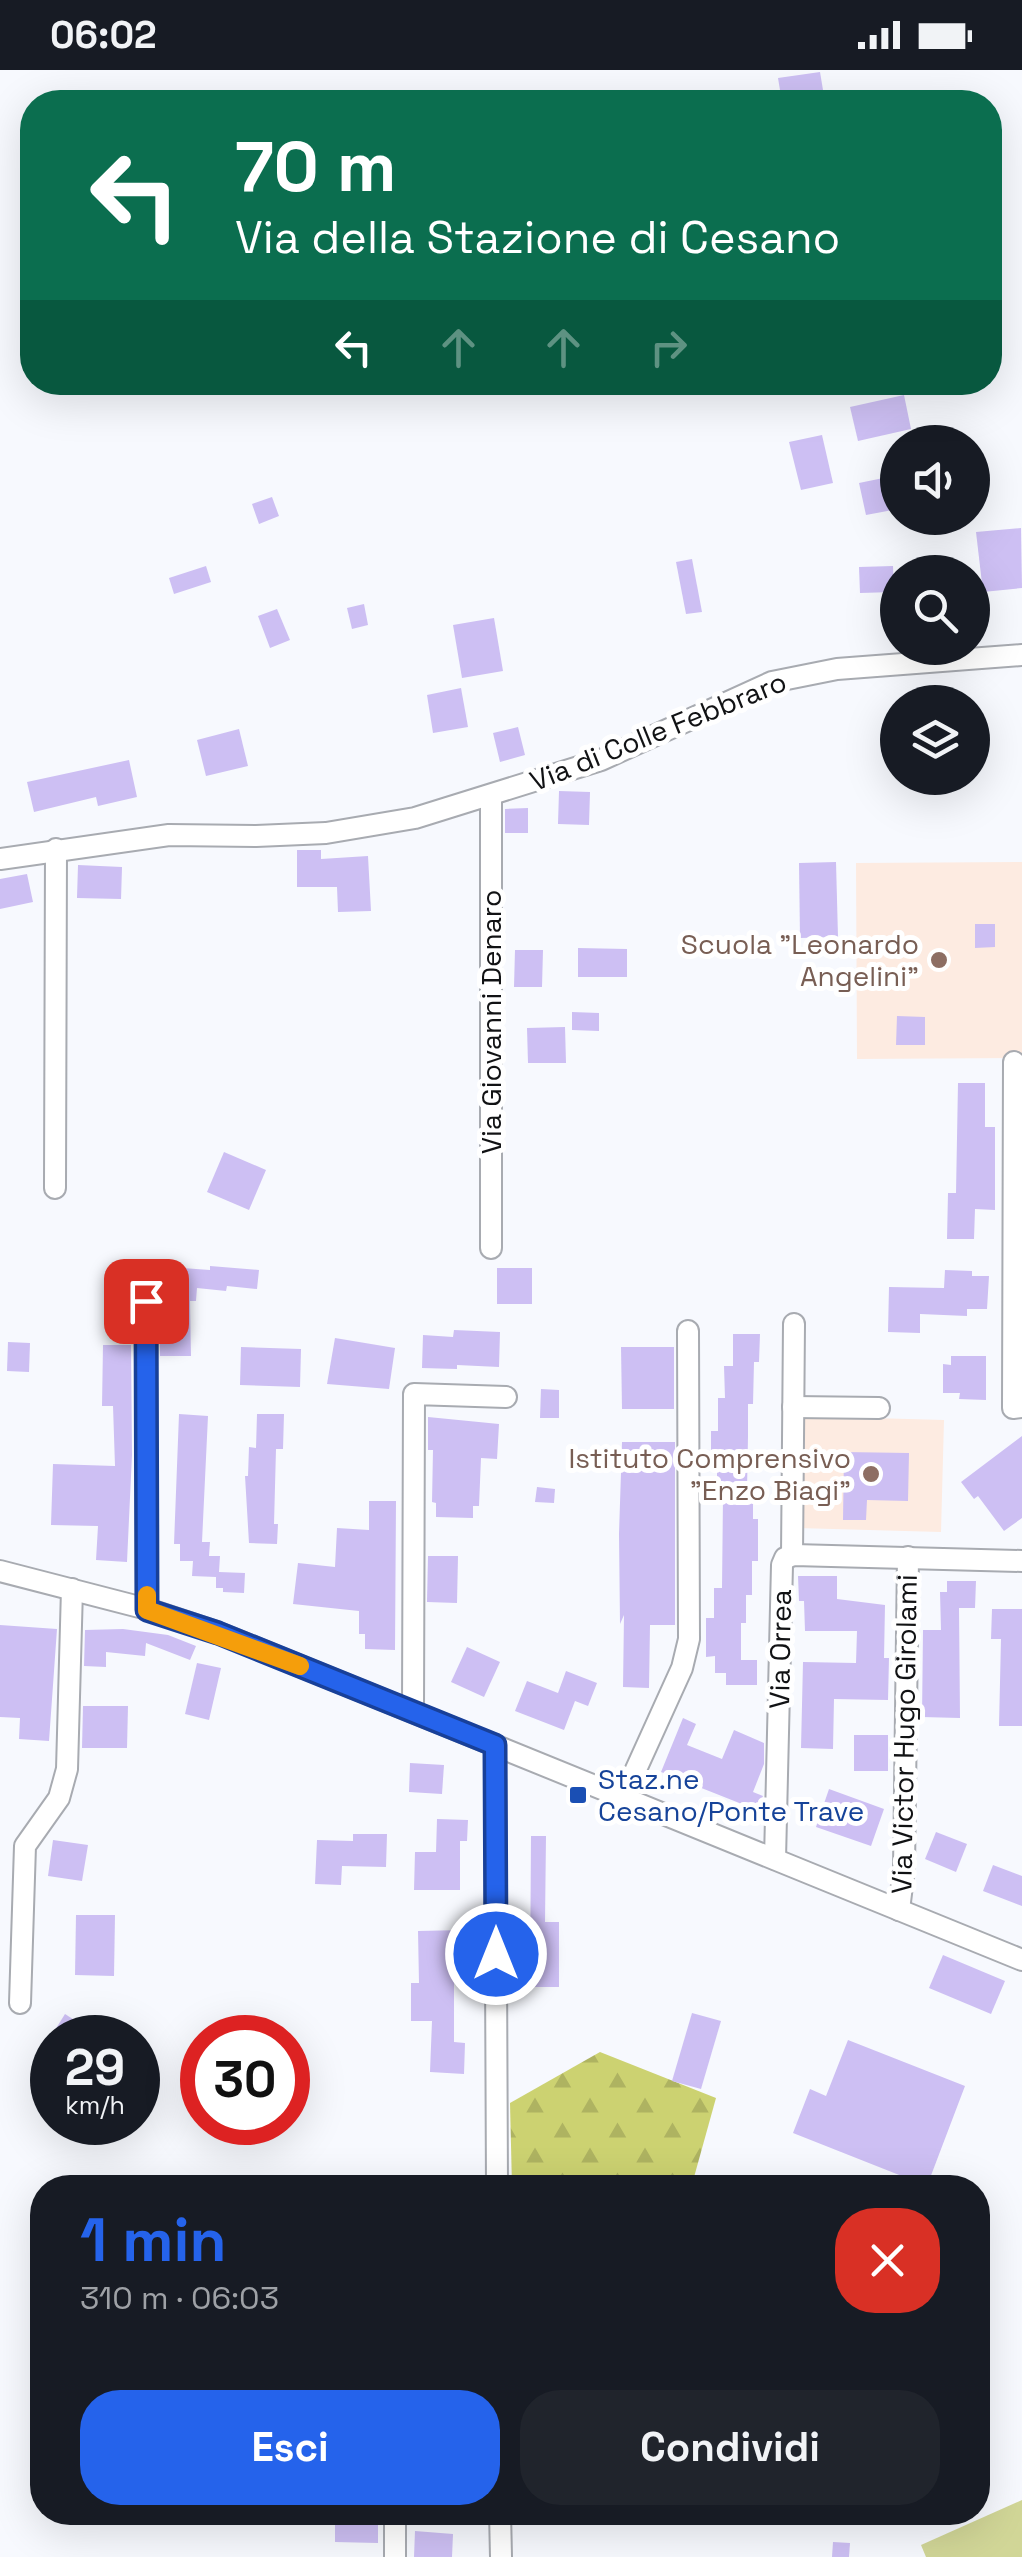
<!DOCTYPE html>
<html lang="it">
<head>
<meta charset="utf-8">
<style>
	:root { --surface:#171b24; --page:#20242c; --text:#f1f3f6; --muted:#9ea1a6; --accent:#2563eb }
	body { margin:0; font-family:"Space Grotesk",sans-serif; background:var(--page); color:var(--text); height:100vh; display:flex; flex-direction:column; font-size:38px; white-space:nowrap }
	* { box-sizing:border-box; margin:0 }
	p { font-size:32px; color:var(--muted) }
	.icon { flex:none; width:55px; height:55px; fill:none; stroke:currentColor; stroke-width:2; stroke-linecap:round; stroke-linejoin:round }
	.map { position:relative; flex:1; overflow:hidden }
	.sheet { position:absolute; left:30px; top:2105px; width:960px; height:350px; display:flex; flex-direction:column; background:var(--surface); border-radius:40px; box-shadow:0 10px 40px #0002 }
	.sheet>* { flex:none }
	.hud { position:absolute; left:20px; top:20px; width:982px; height:305px; border-radius:40px; box-shadow:0 10px 40px #0002; background:#0b6e4f; color:#fff; overflow:hidden }
	.fabs { position:absolute; left:880px; top:355px; display:grid; gap:20px }
	.fabs a { display:grid; place-items:center; width:110px; height:110px; border-radius:50%; background:var(--surface); box-shadow:0 10px 40px #0002; font-size:50px }
	.speed { position:absolute; left:30px; top:1945px; display:flex; gap:20px; font-size:50px; font-weight:700; text-align:center }
	.speed>* { display:grid; place-content:center; width:130px; height:130px; border-radius:50%; background:var(--surface); box-shadow:0 10px 40px #0002; line-height:1 }
	.speed small { font-size:25px; font-weight:400 }
	.speed .limit { border:15px solid #d22; background:#fff; color:#111 }
	.pin { position:absolute; display:grid; place-items:center; width:85px; height:85px; color:#fff; margin:-42px; border-radius:20px; box-shadow:0 5px 15px #0006 }
	.me { position:absolute; width:110px; margin:-55px; rotate:0deg; stroke-linejoin:round; filter:drop-shadow(0 0 8px #0008) }
	.turn { display:flex; align-items:center; gap:35px; height:210px; padding:0 50px; font-size:45px }
	.turn .icon { width:130px; height:130px; stroke-width:2.5 }
	.turn b { display:block; font-size:70px; line-height:85px }
	.lanes { display:flex; align-items:center; height:95px; padding:0 50px; background:#0003; justify-content:center; gap:50px; direction:ltr }
	.lanes .off { opacity:.35 }
	.round { display:grid; place-items:center; flex:none; width:105px; height:105px; border-radius:40px; background:var(--page) }
	.summary { display:flex; align-items:center; justify-content:space-between; height:170px; padding:0 50px }
	h1 { font-size:60px; font-weight:800; line-height:75px; color:var(--accent) }
	.primary-button { display:flex; gap:20px; margin-top:auto; padding:20px 50px }
	.primary-button a { flex:1; height:115px; border-radius:40px; background:var(--accent); color:#fff; font-size:40px; font-weight:800; line-height:115px; text-align:center }
	.primary-button a+a { background:var(--page); color:var(--text) }
	.status { display:flex; justify-content:space-between; align-items:center; height:70px; padding:0 50px; background:var(--surface); direction:ltr }
	.status svg { height:28px; fill:currentColor }
	.map>svg:first-child { display:block }
	.education { fill:#fdebe1 }
	.green { fill:#d1d697 }
	.forest { fill:url(#forest-firs) }
	.building { fill:#cdbff3 }
	.lines { fill:none; stroke-linecap:round; stroke-linejoin:round }
	.minor-casing { stroke:#a8abb1; stroke-width:24 }
	.minor { stroke:#fff; stroke-width:20 }
	.route-casing { stroke:#184099; stroke-width:25 }
	.route { stroke:#2563eb; stroke-width:18 }
	.slow { stroke:#f59e0b; stroke-width:18 }
	.education-dot { fill:#8d6e63; stroke:#fff; stroke-width:4 }
	.transit-dot { fill:#1a4fb4; stroke:#fff; stroke-width:4 }
	.labels { text-anchor:middle; dominant-baseline:central; stroke-width:10; stroke-linejoin:round; paint-order:stroke }
	.street-label { font-size:28px; fill:#111214; stroke:#fff }
	.education-label { font-size:28px; fill:#785e54; stroke:#fff; text-anchor:end }
	.transit-label { font-size:28px; fill:#164399; stroke:#fff; text-anchor:start }
</style>
</head>
<body>
<div class="status"><b>06:02</b><svg viewBox="0 0 49 12"><path d="M0 12V9h3v3zM5 12V6h3v6zM10 12V3h3v9zM15 12V0h3v12zM26 1h20v11H26zM47 4h2v5h-2z"/></svg></div>
<div class="map">
<svg width="1022" height="2487" viewBox="0 0 1022 2487">
	<defs>
		<pattern id="forest-firs" width="22" height="20" patternUnits="userSpaceOnUse" patternTransform="scale(2.5)"><rect width="22" height="20" fill="#ccd271"/><path d="M5 1l3.5 6h-7zM16 11l3.5 6h-7z" fill="#aeb361"/></pattern>
	</defs>
	<rect width="100%" height="100%" fill="#f7f9fe"/>
	<g class="education">
		<path d="M 1022,792 L 1022,988 L 857,989 L 856,793 Z"/>
		<path d="M 800,1346 L 944,1350 L 941,1462 L 797,1458 Z"/>
	</g>
	<path class="green" d="M 1022,2430 L 1022,2487 L 926,2487 L 921,2475 Z"/>
	<path class="forest" d="M 600,1982 L 716,2028 L 691,2118 L 512,2117 L 510,2033 Z"/>
	<g class="building">
		<path d="M 820,2 L 825,32 L 782,32 L 778,8 Z"/>
		<path d="M 904,325 L 911,359 L 858,371 L 850,337 Z"/>
		<path d="M 822,365 L 833,413 L 801,420 L 789,372 Z"/>
		<path d="M 898,405 L 898,439 L 866,445 L 859,413 Z"/>
		<path d="M 272,427 L 279,446 L 259,454 L 252,434 Z"/>
		<path d="M 1021,458 L 1022,518 L 983,522 L 976,462 Z"/>
		<path d="M 692,489 L 702,542 L 686,544 L 676,492 Z"/>
		<path d="M 206,496 L 211,512 L 174,524 L 169,508 Z"/>
		<path d="M 893,496 L 894,522 L 860,523 L 859,497 Z"/>
		<path d="M 364,534 L 368,555 L 352,559 L 347,538 Z"/>
		<path d="M 277,539 L 290,570 L 270,578 L 258,546 Z"/>
		<path d="M 494,548 L 503,601 L 462,608 L 453,555 Z"/>
		<path d="M 461,618 L 468,657 L 433,663 L 427,625 Z"/>
		<path d="M 518,657 L 525,685 L 500,692 L 493,663 Z"/>
		<path d="M 239,659 L 248,696 L 206,706 L 197,670 Z"/>
		<path d="M 129,690 L 137,727 L 98,736 L 96,727 L 34,742 L 27,712 Z"/>
		<path d="M 559,721 L 590,722 L 589,755 L 558,754 Z"/>
		<path d="M 528,738 L 528,763 L 505,763 L 505,739 Z"/>
		<path d="M 297,780 L 321,780 L 321,789 L 368,786 L 371,841 L 338,842 L 337,817 L 297,817 Z"/>
		<path d="M 836,792 L 838,867 L 800,868 L 799,793 Z"/>
		<path d="M 78,795 L 122,797 L 121,829 L 77,828 Z"/>
		<path d="M 27,804 L 33,832 L 0,839 L 0,809 Z"/>
		<path d="M 975,854 L 995,854 L 995,877 L 975,878 Z"/>
		<path d="M 578,878 L 627,879 L 627,907 L 578,907 Z"/>
		<path d="M 515,880 L 543,880 L 542,917 L 514,917 Z"/>
		<path d="M 572,942 L 599,943 L 599,961 L 572,960 Z"/>
		<path d="M 897,946 L 925,947 L 925,975 L 896,975 Z"/>
		<path d="M 565,957 L 566,993 L 528,993 L 527,958 Z"/>
		<path d="M 958,1013 L 985,1013 L 985,1057 L 995,1057 L 995,1140 L 975,1139 L 974,1169 L 947,1169 L 948,1123 L 956,1123 Z"/>
		<path d="M 224,1082 L 266,1100 L 249,1140 L 207,1122 Z"/>
		<path d="M 210,1196 L 259,1200 L 257,1219 L 227,1216 L 226,1221 L 197,1218 L 196,1231 L 190,1231 L 191,1286 L 160,1286 L 160,1253 L 163,1253 L 168,1197 L 210,1200 Z"/>
		<rect x="497" y="1198" width="35" height="36"/>
		<path d="M 945,1200 L 972,1201 L 972,1206 L 989,1206 L 987,1239 L 967,1239 L 967,1246 L 920,1244 L 920,1263 L 888,1262 L 889,1217 L 944,1218 Z"/>
		<path d="M 454,1260 L 500,1262 L 499,1297 L 457,1295 L 457,1299 L 422,1298 L 423,1265 L 453,1267 Z"/>
		<path d="M 733,1264 L 760,1264 L 759,1292 L 754,1292 L 753,1334 L 748,1334 L 748,1366 L 747,1421 L 753,1421 L 753,1449 L 758,1449 L 758,1491 L 752,1491 L 752,1525 L 746,1525 L 746,1553 L 741,1553 L 741,1590 L 757,1590 L 757,1615 L 726,1615 L 726,1603 L 715,1603 L 715,1586 L 706,1587 L 706,1548 L 714,1548 L 714,1518 L 722,1518 L 723,1427 L 717,1427 L 717,1396 L 711,1396 L 711,1361 L 718,1361 L 718,1328 L 725,1328 L 724,1296 L 733,1296 Z"/>
		<path d="M 335,1268 L 395,1278 L 389,1319 L 327,1314 Z"/>
		<path d="M 8,1272 L 30,1273 L 29,1302 L 7,1301 Z"/>
		<path d="M 103,1275 L 131,1275 L 132,1385 L 127,1492 L 96,1490 L 98,1456 L 51,1455 L 53,1394 L 115,1396 L 113,1336 L 102,1336 Z"/>
		<path d="M 241,1277 L 301,1279 L 300,1317 L 240,1315 Z"/>
		<path d="M 621,1277 L 674,1277 L 674,1339 L 622,1339 Z"/>
		<path d="M 951,1286 L 986,1286 L 986,1330 L 959,1329 L 960,1323 L 943,1323 L 943,1294 L 951,1295 Z"/>
		<path d="M 541,1319 L 559,1320 L 559,1348 L 540,1348 Z"/>
		<path d="M 179,1344 L 208,1346 L 202,1472 L 210,1472 L 209,1486 L 220,1486 L 219,1502 L 245,1503 L 244,1523 L 223,1522 L 223,1518 L 216,1518 L 216,1507 L 192,1506 L 193,1491 L 180,1491 L 180,1474 L 174,1474 Z"/>
		<path d="M 257,1344 L 284,1344 L 283,1379 L 276,1379 L 274,1454 L 278,1454 L 277,1474 L 249,1473 L 245,1406 L 248,1406 L 249,1377 L 256,1378 Z"/>
		<path d="M 428,1347 L 499,1354 L 497,1389 L 481,1388 L 479,1436 L 473,1436 L 473,1448 L 436,1447 L 436,1433 L 432,1432 L 433,1380 L 428,1380 Z"/>
		<path d="M 1022,1366 L 1022,1448 L 1004,1461 L 978,1426 L 974,1429 L 961,1412 Z"/>
		<path d="M 622,1372 L 675,1372 L 675,1555 L 650,1555 L 649,1618 L 623,1617 L 624,1545 L 620,1554 L 619,1464 Z"/>
		<path d="M 844,1382 L 909,1383 L 908,1431 L 867,1430 L 866,1450 L 843,1450 Z"/>
		<path d="M 537,1417 L 555,1419 L 554,1433 L 535,1432 Z"/>
		<path d="M 369,1431 L 396,1431 L 395,1580 L 365,1579 L 365,1564 L 359,1564 L 359,1541 L 293,1534 L 298,1493 L 335,1497 L 337,1458 L 369,1460 Z"/>
		<path d="M 428,1486 L 458,1486 L 457,1533 L 427,1532 Z"/>
		<path d="M 798,1506 L 837,1506 L 837,1529 L 885,1535 L 884,1588 L 889,1588 L 888,1630 L 834,1629 L 833,1679 L 801,1678 L 803,1592 L 856,1593 L 857,1561 L 805,1561 L 804,1531 L 799,1531 Z"/>
		<path d="M 947,1511 L 976,1511 L 975,1538 L 959,1538 L 960,1648 L 922,1647 L 923,1560 L 941,1560 L 940,1522 L 947,1522 Z"/>
		<path d="M 992,1539 L 1022,1539 L 1022,1656 L 999,1656 L 1001,1569 L 991,1569 Z"/>
		<path d="M 0,1555 L 57,1559 L 49,1671 L 19,1669 L 20,1648 L 0,1647 Z"/>
		<path d="M 123,1559 L 168,1565 L 196,1576 L 190,1590 L 146,1573 L 145,1586 L 106,1582 L 106,1597 L 84,1596 L 85,1560 Z"/>
		<path d="M 467,1577 L 500,1592 L 484,1627 L 451,1612 Z"/>
		<path d="M 197,1593 L 221,1598 L 209,1650 L 185,1644 Z"/>
		<path d="M 566,1601 L 597,1613 L 588,1636 L 575,1631 L 564,1660 L 515,1641 L 527,1611 L 558,1623 Z"/>
		<path d="M 83,1636 L 128,1636 L 127,1678 L 82,1678 Z"/>
		<path d="M 683,1648 L 696,1654 L 687,1675 L 722,1689 L 734,1660 L 764,1673 L 764,1694 L 753,1722 L 763,1726 L 757,1740 L 661,1702 Z"/>
		<rect x="854" y="1665" width="34" height="36"/>
		<path d="M 410,1693 L 444,1695 L 442,1724 L 409,1722 Z"/>
		<path d="M 829,1719 L 884,1739 L 871,1776 L 816,1757 Z"/>
		<path d="M 437,1749 L 468,1750 L 467,1771 L 460,1771 L 460,1820 L 414,1820 L 415,1782 L 436,1782 Z"/>
		<path d="M 936,1762 L 967,1774 L 956,1802 L 925,1789 Z"/>
		<path d="M 353,1764 L 387,1764 L 386,1797 L 342,1796 L 341,1815 L 315,1814 L 317,1770 L 353,1771 Z"/>
		<path d="M 531,1766 L 546,1766 L 545,1852 L 559,1852 L 559,1917 L 530,1917 Z"/>
		<path d="M 53,1770 L 88,1775 L 82,1811 L 48,1806 Z"/>
		<path d="M 993,1795 L 1022,1806 L 1022,1836 L 983,1821 Z"/>
		<path d="M 76,1845 L 115,1845 L 114,1906 L 75,1905 Z"/>
		<path d="M 464,1860 L 465,1892 L 454,1892 L 454,1972 L 465,1973 L 464,2004 L 430,2002 L 432,1951 L 411,1951 L 411,1913 L 419,1913 L 418,1861 Z"/>
		<path d="M 943,1885 L 1005,1911 L 991,1944 L 929,1918 Z"/>
		<path d="M 692,1943 L 721,1951 L 701,2019 L 672,2011 Z"/>
		<path d="M 65,1944 L 102,1968 L 50,1968 Z"/>
		<path d="M 848,1970 L 965,2016 L 927,2116 L 793,2063 L 810,2019 L 826,2026 Z"/>
		<path d="M 335,2443 L 378,2443 L 378,2473 L 335,2472 Z"/>
		<path d="M 415,2461 L 453,2464 L 452,2487 L 414,2487 Z"/>
		<path d="M 833,2472 L 850,2473 L 849,2487 L 832,2487 Z"/>
	</g>
	<g class="lines">
		<g class="minor-casing">
			<g id="minor">
				<path d="M 0,789 L 169,765 L 256,766 L 326,763 L 415,748 L 601,690 L 772,612 L 837,599 L 1022,585"/>
				<path d="M 1014,992 L 1013,1338 L 1022,1337"/>
				<path d="M 55,1118 L 56,779"/>
				<path d="M 491,1178 L 491,726"/>
				<path d="M 146,1231 L 147,1539"/>
				<path d="M 793,1337 L 879,1338"/>
				<path d="M 792,1485 L 794,1254"/>
				<path d="M 0,1501 L 147,1539 L 219,1563 L 1022,1890"/>
				<path d="M 413,1641 L 414,1324 L 506,1327"/>
				<path d="M 495,1675 L 497,2118"/>
				<path d="M 623,1728 L 682,1598 L 689,1569 L 688,1261"/>
				<path d="M 775,1789 L 782,1495 L 785,1488 L 794,1485 L 1022,1491"/>
				<path d="M 899,1840 L 904,1799 L 908,1487"/>
				<path d="M 20,1933 L 25,1776 L 59,1728 L 67,1699 L 72,1519"/>
				<path d="M 395,2442 L 395,2487"/>
				<path d="M 500,2442 L 501,2487"/>
			</g>
		</g>
		<use href="#minor" class="minor"/>
	</g>
	<g class="lines">
		<g class="route-casing">
			<path id="route" d="M 146,1231 L 147,1540 L 218,1563 L 495,1675 L 496,1884"/>
		</g>
		<use href="#route" class="route"/>
		<path class="slow" d="M 147,1525 L 147,1540 L 300,1596"/>
	</g>
	<g class="education-dot">
		<circle cx="939" cy="890" r="10"/>
		<circle cx="871" cy="1404" r="10"/>
	</g>
	<rect class="transit-dot" x="568" y="1715" width="20" height="20" rx="5"/>
	<g class="labels">
		<g class="street-label">
			<text transform="translate(658 661) rotate(-22)">Via di Colle Febbraro</text>
			<text transform="translate(491 952) rotate(-90)">Via Giovanni Denaro</text>
			<text transform="translate(780 1579) rotate(-89)">Via Orrea</text>
			<text transform="translate(904 1664) rotate(-89)">Via Victor Hugo Girolami</text>
		</g>
		<g class="education-label">
			<text x="919" y="874">Scuola "Leonardo<tspan x="919" dy="32">Angelini"</tspan></text>
			<text x="851" y="1388">Istituto Comprensivo<tspan x="851" dy="32">"Enzo Biagi"</tspan></text>
		</g>
		<g class="transit-label">
			<text x="598" y="1709">Staz.ne<tspan x="598" dy="32">Cesano/Ponte Trave</tspan></text>
		</g>
	</g>
</svg>
<div class="fabs">
<a><svg class="icon" aria-label="sound" viewBox="0 0 24 24"><path d="M4 9h4l5-4v14l-5-4H4zM17 9q2 3 0 6"/></svg></a>
<a><svg class="icon" aria-label="search" viewBox="0 0 24 24"><circle cx="10" cy="10" r="6"/><path d="M15 15l6 6"/></svg></a>
<a><svg class="icon" aria-label="layers" viewBox="0 0 24 24"><path d="M12 4l9 5-9 5-9-5zM3 14l9 5 9-5"/></svg></a>
</div>
<div class="speed"><div>29<small>km/h</small></div><div class="limit">30</div></div>
<div class="pin" style="left:146px;top:1231px;background:#d93025"><svg class="icon" aria-label="arrive" viewBox="0 0 24 24"><path d="M6 21V4h12l-3 4 3 4H6"/></svg></div>
<svg class="me" style="left:496px;top:1884px" viewBox="-20 -20 40 40"><circle r="17" fill="#2563eb" stroke="#fff" stroke-width="3"/><path d="M0-11L8 9 0 5-8 9z" fill="#fff"/></svg>
<div class="hud">
<div class="turn"><svg class="icon" aria-label="left" viewBox="0 0 24 24"><path d="M17 20v-9H6M10 6l-5 5 5 5"/></svg><div><b>70 m</b>Via della Stazione di Cesano</div></div>
<div class="lanes"><svg class="icon" aria-label="left" viewBox="0 0 24 24"><path d="M17 20v-9H6M10 6l-5 5 5 5"/></svg><svg class="icon off" aria-label="ahead" viewBox="0 0 24 24"><path d="M12 20V5M6 11l6-6 6 6"/></svg><svg class="icon off" aria-label="ahead" viewBox="0 0 24 24"><path d="M12 20V5M6 11l6-6 6 6"/></svg><svg class="icon off" aria-label="right" viewBox="0 0 24 24"><path d="M7 20v-9h11M14 6l5 5-5 5"/></svg></div>
</div>
<section class="sheet">
<div class="summary"><div><h1>1 min</h1><p>310 m · 06:03</p></div><a class="round" style="background:#d93025;color:#fff"><svg class="icon" aria-label="close" viewBox="0 0 24 24"><path d="M6 6l12 12M18 6L6 18"/></svg></a></div>
<div class="primary-button"><a>Esci</a><a>Condividi</a></div>
</section>
</div>
</body>
</html>
